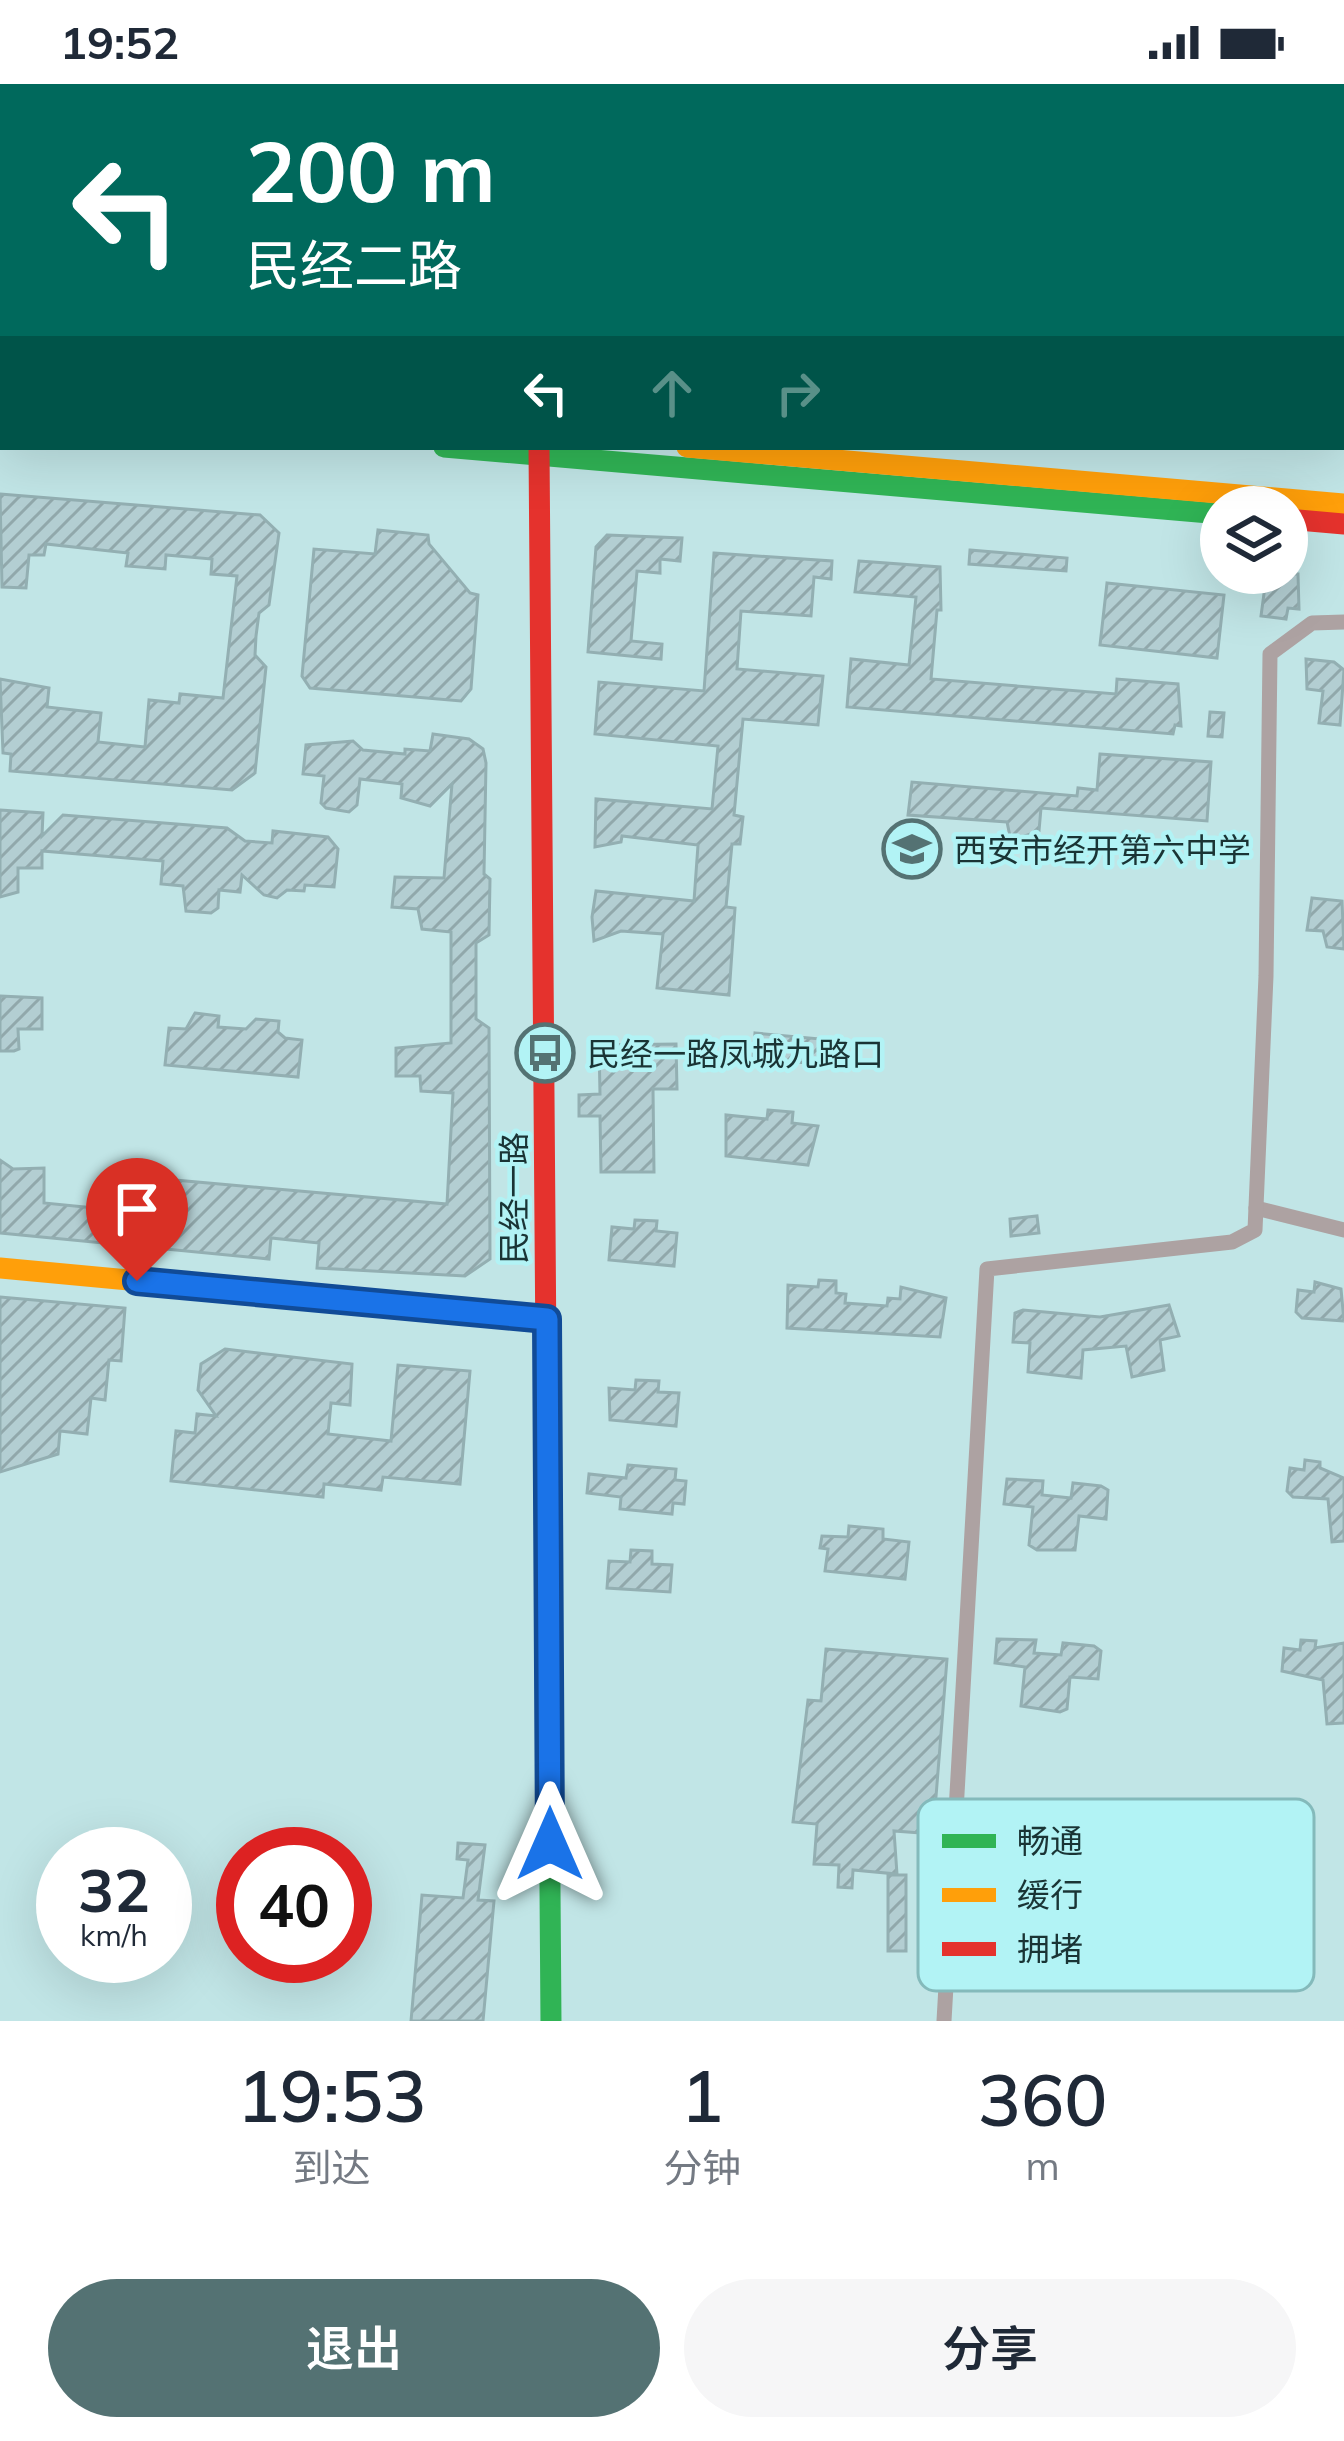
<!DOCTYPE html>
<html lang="zh">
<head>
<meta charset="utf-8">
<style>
	:root { --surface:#fff; --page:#f6f6f7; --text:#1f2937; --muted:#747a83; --accent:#547273 }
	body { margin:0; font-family:Mulish,"Noto Sans SC",sans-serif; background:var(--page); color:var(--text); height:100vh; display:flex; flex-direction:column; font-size:45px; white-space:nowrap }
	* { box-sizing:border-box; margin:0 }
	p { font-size:39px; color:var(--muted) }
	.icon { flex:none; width:66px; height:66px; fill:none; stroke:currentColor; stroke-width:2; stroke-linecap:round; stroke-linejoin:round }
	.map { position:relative; height:1937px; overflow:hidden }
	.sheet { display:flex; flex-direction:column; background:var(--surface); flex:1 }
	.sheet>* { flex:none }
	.top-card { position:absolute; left:0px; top:0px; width:1344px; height:366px; box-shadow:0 12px 48px #0002; background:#00695c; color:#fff; overflow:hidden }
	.controls { position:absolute; left:1200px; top:402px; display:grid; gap:24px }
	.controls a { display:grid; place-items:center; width:108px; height:108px; border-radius:50%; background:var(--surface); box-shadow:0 12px 48px #0002; font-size:60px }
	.speed { position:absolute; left:36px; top:1743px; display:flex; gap:24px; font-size:60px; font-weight:700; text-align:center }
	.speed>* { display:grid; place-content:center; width:156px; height:156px; border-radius:50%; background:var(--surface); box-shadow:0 12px 48px #0002; line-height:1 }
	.speed small { font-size:30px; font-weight:400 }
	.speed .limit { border:18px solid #d22; background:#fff; color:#111 }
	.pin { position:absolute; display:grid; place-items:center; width:102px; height:102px; color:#fff; margin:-123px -51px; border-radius:50% 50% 50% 0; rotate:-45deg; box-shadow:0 0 12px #0007 }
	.pin .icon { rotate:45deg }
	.me { position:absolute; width:132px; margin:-66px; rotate:0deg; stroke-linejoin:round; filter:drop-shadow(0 0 9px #0008) }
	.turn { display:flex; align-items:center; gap:42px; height:252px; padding:0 48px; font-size:54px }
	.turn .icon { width:156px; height:156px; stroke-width:2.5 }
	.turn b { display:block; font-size:84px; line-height:102px }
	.lanes { display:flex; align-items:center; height:114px; padding:0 48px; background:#0003; justify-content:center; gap:60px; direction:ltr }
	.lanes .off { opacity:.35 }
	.eta { display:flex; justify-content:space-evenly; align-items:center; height:204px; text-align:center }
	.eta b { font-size:72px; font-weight:600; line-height:84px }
	.button { display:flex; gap:24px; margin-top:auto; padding:24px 48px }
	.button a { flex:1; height:138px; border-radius:72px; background:var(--accent); color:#fff; font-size:48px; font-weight:600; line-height:138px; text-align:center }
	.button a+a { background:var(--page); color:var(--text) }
	.status { display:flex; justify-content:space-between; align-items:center; height:84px; padding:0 60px; background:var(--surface); direction:ltr }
	.status svg { height:33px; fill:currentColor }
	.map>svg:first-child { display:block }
	.building { fill:url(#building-hatch); stroke:#93afb2; stroke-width:3 }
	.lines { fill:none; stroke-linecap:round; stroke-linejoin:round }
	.lane { stroke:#ada2a2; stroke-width:8 }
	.street { stroke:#ada2a2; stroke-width:15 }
	.fast { stroke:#30b455; stroke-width:21 }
	.slow { stroke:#ff9f0a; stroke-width:21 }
	.jam { stroke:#e5322d; stroke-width:21 }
	.route-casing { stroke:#114b97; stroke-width:30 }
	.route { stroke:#1a73e8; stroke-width:21 }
	.labels { text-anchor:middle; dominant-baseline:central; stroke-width:9; stroke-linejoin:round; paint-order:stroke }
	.poi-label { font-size:33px; fill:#1a3435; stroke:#b2f3f5; text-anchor:start }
	.street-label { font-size:33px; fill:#1a3435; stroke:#b2f3f5 }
	.key { fill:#b2f3f5; stroke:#84babb; stroke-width:3 }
	.key-label { font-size:33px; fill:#1a3435 }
</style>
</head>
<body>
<div class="status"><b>19:52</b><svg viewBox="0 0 49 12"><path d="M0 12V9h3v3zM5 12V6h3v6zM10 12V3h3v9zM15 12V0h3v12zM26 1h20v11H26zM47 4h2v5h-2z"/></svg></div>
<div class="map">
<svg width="1344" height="1937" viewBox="0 0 1344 1937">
	<defs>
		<pattern id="building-hatch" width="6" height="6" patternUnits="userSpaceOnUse" patternTransform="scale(3)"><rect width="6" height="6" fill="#b3ced2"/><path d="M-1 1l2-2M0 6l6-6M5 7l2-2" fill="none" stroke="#91a8ab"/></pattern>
	</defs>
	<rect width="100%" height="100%" fill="#c1e5e6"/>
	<g class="building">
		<path d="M 0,410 L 260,431 L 279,449 L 269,521 L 259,529 L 256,552 L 255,571 L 266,583 L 255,689 L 232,706 L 10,687 L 11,670 L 3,669 L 0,595 L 49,604 L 47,623 L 101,629 L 98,658 L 145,663 L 149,616 L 179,619 L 180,610 L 223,614 L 237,492 L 211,490 L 212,475 L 166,471 L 165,485 L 126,482 L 128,469 L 46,460 L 44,471 L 29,471 L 26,504 L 2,503 Z"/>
		<path d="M 378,446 L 428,451 L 429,460 L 470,509 L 478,511 L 471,605 L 461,617 L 310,604 L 302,592 L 314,465 L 375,470 Z"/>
		<path d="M 607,451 L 682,454 L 680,477 L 660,475 L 660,489 L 637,487 L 631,557 L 662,560 L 661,575 L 588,568 L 596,463 Z"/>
		<path d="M 970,466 L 1067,474 L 1066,487 L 969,480 Z"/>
		<path d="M 714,469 L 832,477 L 831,495 L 814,493 L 811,532 L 741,527 L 737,585 L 823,592 L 818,641 L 743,635 L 734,731 L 743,733 L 740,760 L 732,760 L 726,823 L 735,824 L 729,911 L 657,904 L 663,850 L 621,847 L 594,857 L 592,833 L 596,807 L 694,817 L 698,761 L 622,752 L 621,758 L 595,763 L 596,715 L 712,725 L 718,662 L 595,650 L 599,598 L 704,607 Z"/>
		<path d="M 859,477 L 940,483 L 941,526 L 937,526 L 931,595 L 1116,610 L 1117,595 L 1178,600 L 1181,642 L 1175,641 L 1173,650 L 847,623 L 851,575 L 909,581 L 916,513 L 855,508 Z"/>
		<path d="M 1256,489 L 1298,490 L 1299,525 L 1288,524 L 1286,535 L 1261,532 L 1265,502 L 1255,501 Z"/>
		<path d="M 1107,499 L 1224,511 L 1217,574 L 1100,561 Z"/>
		<path d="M 1306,575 L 1334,578 L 1344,586 L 1340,641 L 1319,639 L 1323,607 L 1307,605 Z"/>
		<path d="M 1210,628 L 1224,629 L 1222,653 L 1208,652 Z"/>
		<path d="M 433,650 L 469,655 L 483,665 L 486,679 L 484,790 L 490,795 L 489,851 L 476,859 L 476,935 L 489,944 L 490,1175 L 465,1192 L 317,1184 L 319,1159 L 271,1154 L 269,1175 L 0,1149 L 0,1076 L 13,1085 L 44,1084 L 44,1119 L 115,1126 L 118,1091 L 447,1120 L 453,1009 L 421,1007 L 420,992 L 396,992 L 396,964 L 451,959 L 451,848 L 422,845 L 418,825 L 392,823 L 395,793 L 444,794 L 452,700 L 430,722 L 401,714 L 402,700 L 360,695 L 357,721 L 349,728 L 326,724 L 321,719 L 324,692 L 303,690 L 306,661 L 353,657 L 363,666 L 405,670 L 405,665 L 430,667 Z"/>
		<path d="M 1100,670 L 1211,678 L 1207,737 L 1041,724 L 1039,747 L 1011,757 L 1007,738 L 908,731 L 912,698 L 1077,712 L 1078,704 L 1097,706 Z"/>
		<path d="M 0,726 L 43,729 L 42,752 L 63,731 L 227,744 L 245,757 L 272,759 L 273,747 L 328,753 L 338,765 L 334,803 L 305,801 L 304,807 L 287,806 L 277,814 L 264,811 L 242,791 L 240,808 L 219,806 L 218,824 L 211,829 L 186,827 L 183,802 L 161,800 L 163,777 L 42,767 L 42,784 L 18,784 L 18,808 L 0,813 Z"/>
		<path d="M 1312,814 L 1342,817 L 1344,865 L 1327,863 L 1323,847 L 1307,846 Z"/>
		<path d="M 0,912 L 42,914 L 42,945 L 18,945 L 19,965 L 14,967 L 0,967 Z"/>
		<path d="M 195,929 L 219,932 L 218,943 L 246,945 L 256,935 L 279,937 L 278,948 L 285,954 L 302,956 L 298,993 L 165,981 L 169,944 L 186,945 Z"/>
		<path d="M 755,949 L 832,956 L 829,981 L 753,974 Z"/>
		<path d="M 676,960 L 677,1005 L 653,1005 L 654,1088 L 601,1088 L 600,1032 L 579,1032 L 579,1011 L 600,1010 L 599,961 Z"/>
		<path d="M 768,1026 L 793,1028 L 792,1039 L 818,1042 L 808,1081 L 726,1072 L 726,1031 L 767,1035 Z"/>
		<path d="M 1037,1132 L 1039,1149 L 1011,1152 L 1010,1135 Z"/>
		<path d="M 635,1136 L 657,1137 L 656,1147 L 677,1149 L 674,1182 L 609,1176 L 612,1143 L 634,1145 Z"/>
		<path d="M 819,1196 L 836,1197 L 836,1209 L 846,1210 L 845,1219 L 887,1222 L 888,1214 L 900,1215 L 901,1203 L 946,1214 L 940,1253 L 787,1244 L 788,1201 L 818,1203 Z"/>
		<path d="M 1315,1198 L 1341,1205 L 1344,1237 L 1302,1234 L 1296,1228 L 1298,1206 L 1314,1208 Z"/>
		<path d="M 0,1213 L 125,1224 L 121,1277 L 109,1276 L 105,1316 L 91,1314 L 87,1350 L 60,1347 L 58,1370 L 0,1388 Z"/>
		<path d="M 1169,1221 L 1179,1252 L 1160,1256 L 1164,1286 L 1132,1293 L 1126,1262 L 1083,1266 L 1081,1294 L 1028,1288 L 1030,1259 L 1013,1258 L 1015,1229 L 1023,1226 L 1100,1233 Z"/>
		<path d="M 225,1265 L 352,1280 L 350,1321 L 331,1319 L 328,1350 L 391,1357 L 398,1281 L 470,1287 L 460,1400 L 383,1393 L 381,1406 L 324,1400 L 323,1413 L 171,1397 L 176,1347 L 195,1349 L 197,1330 L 216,1332 L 198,1306 L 201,1280 Z"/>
		<path d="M 636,1296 L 659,1297 L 658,1308 L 679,1309 L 676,1342 L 610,1336 L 609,1304 L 635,1306 Z"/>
		<path d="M 1305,1376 L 1320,1378 L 1320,1384 L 1344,1394 L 1344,1457 L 1332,1458 L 1328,1415 L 1293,1413 L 1287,1407 L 1290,1384 L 1304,1386 Z"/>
		<path d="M 628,1381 L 676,1385 L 675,1396 L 686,1397 L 684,1420 L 673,1419 L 672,1430 L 620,1425 L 621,1413 L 587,1409 L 589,1390 L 626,1394 Z"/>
		<path d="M 1007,1395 L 1043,1397 L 1042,1411 L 1071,1414 L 1073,1399 L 1101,1402 L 1108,1406 L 1106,1435 L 1079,1432 L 1075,1466 L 1037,1466 L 1029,1461 L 1033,1423 L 1004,1420 Z"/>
		<path d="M 849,1442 L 883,1445 L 883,1455 L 909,1458 L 905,1495 L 825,1487 L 828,1465 L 820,1464 L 822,1452 L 848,1453 Z"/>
		<path d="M 631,1466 L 652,1467 L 652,1480 L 672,1481 L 670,1508 L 607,1504 L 609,1477 L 630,1478 Z"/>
		<path d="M 997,1555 L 1036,1556 L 1034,1569 L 1061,1571 L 1063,1559 L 1094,1562 L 1101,1567 L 1098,1595 L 1070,1593 L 1067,1625 L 1060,1628 L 1021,1622 L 1025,1583 L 995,1579 Z"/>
		<path d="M 1301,1556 L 1316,1557 L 1315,1564 L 1344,1559 L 1344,1639 L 1327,1640 L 1323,1596 L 1282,1587 L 1284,1564 L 1300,1566 Z"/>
		<path d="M 826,1565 L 947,1575 L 933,1750 L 894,1747 L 897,1790 L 853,1786 L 852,1804 L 838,1803 L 839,1781 L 814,1780 L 817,1740 L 793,1738 L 808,1616 L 821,1617 Z"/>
		<path d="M 458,1759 L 485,1761 L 478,1816 L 494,1817 L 483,1937 L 411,1937 L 422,1811 L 463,1814 L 468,1776 L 457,1775 Z"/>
		<rect x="888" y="1791" width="18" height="76"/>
		<path d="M 345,1796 L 366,1798 L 362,1849 L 345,1848 Z"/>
	</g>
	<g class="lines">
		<g class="lane">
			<path d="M 772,3 L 773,0"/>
			<path d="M 1341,122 L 1344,123"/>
		</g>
		<g class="street">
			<path d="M 1256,1124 L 1344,1146"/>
			<path d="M 944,1937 L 987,1185 L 1232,1158 L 1255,1146 L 1266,892 L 1270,570 L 1312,539 L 1344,538"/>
		</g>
		<g class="fast">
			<path d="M 444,363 L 1221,430"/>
			<path d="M 546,1272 L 551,1937"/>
		</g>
		<g class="slow">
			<path d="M 0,326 L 3,326"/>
			<path d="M 687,363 L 1344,420"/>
			<path d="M 0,1184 L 547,1235"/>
		</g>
		<g class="jam">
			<path d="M 572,0 L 572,3"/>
			<path d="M 0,300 L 3,300"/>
			<path d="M 539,363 L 546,1272"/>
			<path d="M 1287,435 L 1344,440"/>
		</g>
	</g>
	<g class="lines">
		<g class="route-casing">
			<path id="route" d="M 137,1197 L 547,1235 L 550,1760"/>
		</g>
		<use href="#route" class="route"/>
	</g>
	<defs>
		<g id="school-ring" transform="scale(3)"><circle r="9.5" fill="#b2f3f5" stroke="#547273" stroke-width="1.5"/><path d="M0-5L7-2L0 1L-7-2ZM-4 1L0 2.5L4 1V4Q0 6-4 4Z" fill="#547273"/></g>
		<g id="bus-ring" transform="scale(3)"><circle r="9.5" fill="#b2f3f5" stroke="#547273" stroke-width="1.5"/><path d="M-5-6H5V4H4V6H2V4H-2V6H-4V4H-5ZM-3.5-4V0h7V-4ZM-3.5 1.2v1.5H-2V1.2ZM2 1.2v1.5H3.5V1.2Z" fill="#547273"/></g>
	</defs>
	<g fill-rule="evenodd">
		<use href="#school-ring" x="912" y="765"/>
		<use href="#bus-ring" x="545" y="969"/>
	</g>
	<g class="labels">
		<g class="poi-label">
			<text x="954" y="765">西安市经开第六中学</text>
			<text x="587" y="969">民经一路凤城九路口</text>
		</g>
		<g class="street-label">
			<text transform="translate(513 1114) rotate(-90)">民经一路</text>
		</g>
	</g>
	<rect x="918" y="1715" width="396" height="192" rx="18" class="key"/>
	<rect x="942" y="1750" width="54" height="14" fill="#30b455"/>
	<rect x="942" y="1804" width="54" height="14" fill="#ff9f0a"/>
	<rect x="942" y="1858" width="54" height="14" fill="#e5322d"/>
	<g class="key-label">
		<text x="1017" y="1769">畅通</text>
		<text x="1017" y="1823">缓行</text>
		<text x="1017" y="1877">拥堵</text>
	</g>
</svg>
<div class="controls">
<a><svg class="icon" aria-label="layers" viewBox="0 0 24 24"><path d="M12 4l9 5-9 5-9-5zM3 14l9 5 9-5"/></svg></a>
</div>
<div class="speed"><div>32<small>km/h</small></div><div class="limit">40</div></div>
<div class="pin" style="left:137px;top:1197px;background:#d93025"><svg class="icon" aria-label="arrive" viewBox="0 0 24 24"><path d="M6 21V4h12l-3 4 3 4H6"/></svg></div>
<svg class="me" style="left:550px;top:1760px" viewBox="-20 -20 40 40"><path d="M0-17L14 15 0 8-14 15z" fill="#1a73e8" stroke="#fff" stroke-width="4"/></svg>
<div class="top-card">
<div class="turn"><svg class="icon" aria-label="left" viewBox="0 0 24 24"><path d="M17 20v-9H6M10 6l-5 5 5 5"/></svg><div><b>200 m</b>民经二路</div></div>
<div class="lanes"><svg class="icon" aria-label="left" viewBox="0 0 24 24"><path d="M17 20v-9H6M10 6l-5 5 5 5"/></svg><svg class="icon off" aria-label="ahead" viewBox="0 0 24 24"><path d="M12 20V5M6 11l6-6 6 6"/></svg><svg class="icon off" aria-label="right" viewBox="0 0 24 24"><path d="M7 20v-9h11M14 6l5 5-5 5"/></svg></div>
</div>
</div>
<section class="sheet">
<div class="eta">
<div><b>19:53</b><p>到达</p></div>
<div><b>1</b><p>分钟</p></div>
<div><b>360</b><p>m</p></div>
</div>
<div class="button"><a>退出</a><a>分享</a></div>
</section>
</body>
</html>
